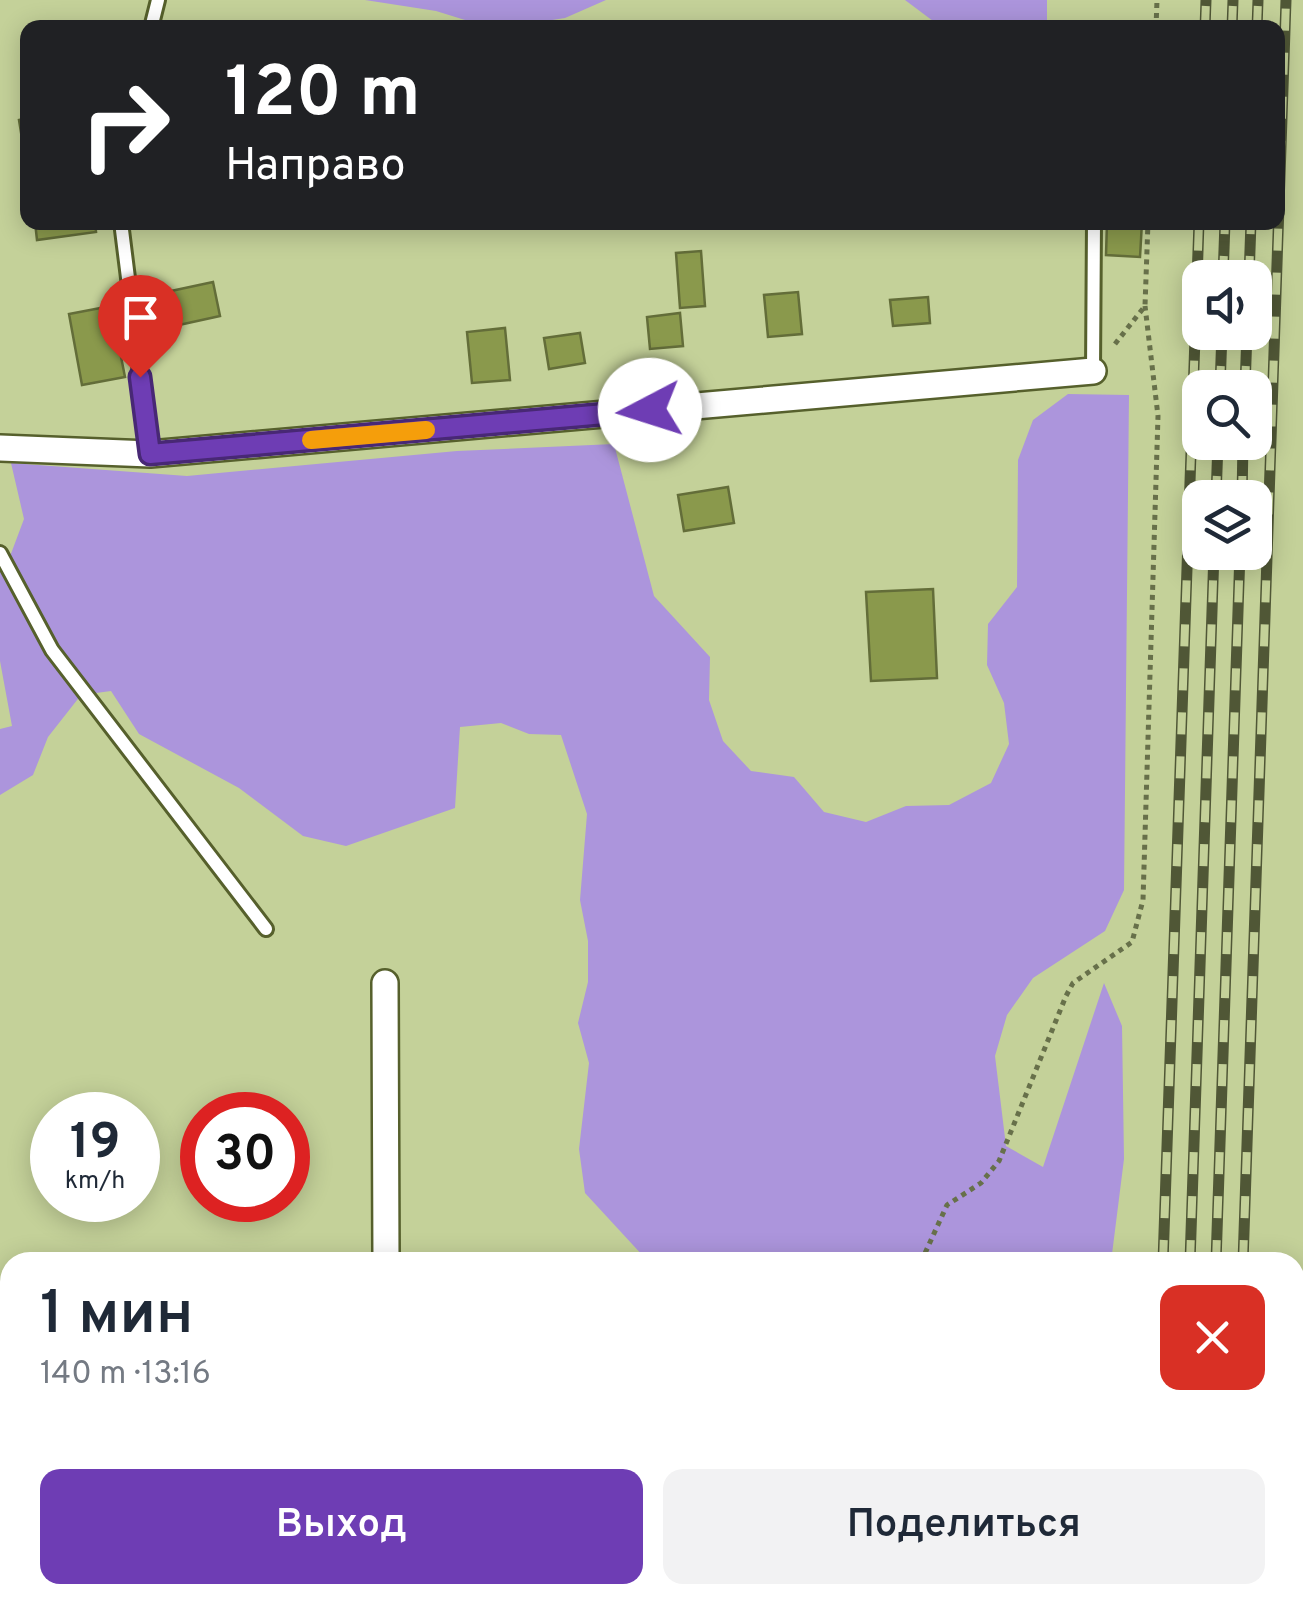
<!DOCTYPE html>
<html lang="ru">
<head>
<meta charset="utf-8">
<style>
	:root { --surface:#fff; --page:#f2f2f3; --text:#1f2937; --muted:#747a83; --accent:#6e3db4 }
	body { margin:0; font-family:Overpass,sans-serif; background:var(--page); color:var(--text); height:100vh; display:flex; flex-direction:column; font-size:38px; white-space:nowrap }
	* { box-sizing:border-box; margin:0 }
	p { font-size:32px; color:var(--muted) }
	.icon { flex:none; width:55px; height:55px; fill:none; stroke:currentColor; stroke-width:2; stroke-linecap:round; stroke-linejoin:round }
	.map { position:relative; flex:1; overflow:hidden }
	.drawer { position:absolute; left:0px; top:1252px; width:1305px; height:352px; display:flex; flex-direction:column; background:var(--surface); border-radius:30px 30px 0 0; box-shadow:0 5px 25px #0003 }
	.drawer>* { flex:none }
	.banner { position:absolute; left:20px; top:20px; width:1265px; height:210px; border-radius:20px; box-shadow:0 5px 25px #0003; background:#202124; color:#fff; overflow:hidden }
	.tools { position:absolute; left:1182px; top:260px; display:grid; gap:20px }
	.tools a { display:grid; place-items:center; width:90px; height:90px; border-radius:20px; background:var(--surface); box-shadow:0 5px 25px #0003; font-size:50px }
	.speed { position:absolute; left:30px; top:1092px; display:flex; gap:20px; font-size:50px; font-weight:700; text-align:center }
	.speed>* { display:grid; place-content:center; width:130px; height:130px; border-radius:50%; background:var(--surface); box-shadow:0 5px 25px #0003; line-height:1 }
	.speed small { font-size:25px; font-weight:400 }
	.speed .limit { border:15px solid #d22; background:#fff; color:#111 }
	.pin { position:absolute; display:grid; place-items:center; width:85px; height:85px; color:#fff; margin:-102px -42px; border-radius:50% 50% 50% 0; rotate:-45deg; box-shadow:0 0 10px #0007 }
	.pin .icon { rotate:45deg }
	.me { position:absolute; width:110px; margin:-55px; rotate:265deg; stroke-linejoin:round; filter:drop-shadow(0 0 8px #0008) }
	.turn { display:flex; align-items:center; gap:35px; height:210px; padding:0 40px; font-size:45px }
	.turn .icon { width:130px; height:130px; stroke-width:2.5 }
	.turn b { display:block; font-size:70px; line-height:85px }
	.round { display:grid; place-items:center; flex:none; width:105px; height:105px; border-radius:20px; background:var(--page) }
	.headline { display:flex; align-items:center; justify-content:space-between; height:170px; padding:0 40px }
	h1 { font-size:60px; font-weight:600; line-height:75px }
	.action { display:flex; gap:20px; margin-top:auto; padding:20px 40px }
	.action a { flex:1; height:115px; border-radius:20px; background:var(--accent); color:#fff; font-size:40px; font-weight:600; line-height:115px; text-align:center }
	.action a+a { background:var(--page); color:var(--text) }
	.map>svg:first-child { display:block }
	.green { fill:#ac95dc }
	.building { fill:#8a994c; stroke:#636d39; stroke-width:2.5 }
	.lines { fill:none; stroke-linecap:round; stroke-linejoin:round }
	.lane-casing { stroke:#56602c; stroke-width:18 }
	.street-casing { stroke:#56602c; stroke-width:30 }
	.path { stroke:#67704a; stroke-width:5; stroke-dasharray:5 5; stroke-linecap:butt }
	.lane { stroke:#fff; stroke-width:12 }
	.street { stroke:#fff; stroke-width:25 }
	.rail-casing { stroke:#505736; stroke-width:11 }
	.rail { stroke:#c4d199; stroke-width:8; stroke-dasharray:22; stroke-linecap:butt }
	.route-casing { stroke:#482875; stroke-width:25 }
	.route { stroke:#6e3db4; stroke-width:18 }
	.slow { stroke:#f59e0b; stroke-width:18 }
</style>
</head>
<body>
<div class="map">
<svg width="1303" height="1603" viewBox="0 0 1303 1603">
	<rect width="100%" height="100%" fill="#c4d199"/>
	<g class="green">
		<path d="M 365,0 L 606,0 L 565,18 L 520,25 L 478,24 L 436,11 Z"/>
		<path d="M 905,0 L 1047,0 L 1047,27 L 941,27 Z"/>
		<path d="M 1068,394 L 1129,395 L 1124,890 L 1105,931 L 1033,978 L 1007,1015 L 995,1056 L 1006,1146 L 1043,1167 L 1104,983 L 1122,1026 L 1124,1159 L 1111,1262 L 691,1262 L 644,1257 L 585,1193 L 579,1149 L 589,1063 L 578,1023 L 588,982 L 588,941 L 580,900 L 587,814 L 561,735 L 529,734 L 501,723 L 460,727 L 455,808 L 346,846 L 303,836 L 239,788 L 139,734 L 111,691 L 81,695 L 48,737 L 33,775 L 0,795 L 0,729 L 12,726 L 0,661 L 0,560 L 9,559 L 24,519 L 11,463 L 187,476 L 457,451 L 614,444 L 654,596 L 710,657 L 709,700 L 723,741 L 751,771 L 794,777 L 824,812 L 866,822 L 906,806 L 949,805 L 991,783 L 1009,744 L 1004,703 L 987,665 L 988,624 L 1017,587 L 1018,460 L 1033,420 Z"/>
		<path d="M 683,1595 L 1090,1595 L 1090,1603 L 680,1603 Z"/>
	</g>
	<g class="building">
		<path d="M 28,118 L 28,176 L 19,120 Z"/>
		<path d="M 35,222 L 95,222 L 96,232 L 37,240 Z"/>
		<path d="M 1107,222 L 1142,222 L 1140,257 L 1106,255 Z"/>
		<path d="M 701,251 L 705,306 L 680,308 L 676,253 Z"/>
		<path d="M 213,282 L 220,316 L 179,325 L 171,291 Z"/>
		<path d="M 798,292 L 802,334 L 768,337 L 764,295 Z"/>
		<path d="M 928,297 L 930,323 L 893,326 L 890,300 Z"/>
		<path d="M 111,306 L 125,377 L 82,385 L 69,314 Z"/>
		<path d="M 680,313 L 683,346 L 650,349 L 647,317 Z"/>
		<path d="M 505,328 L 510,380 L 472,383 L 467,332 Z"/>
		<path d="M 580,333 L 585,363 L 549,369 L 544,338 Z"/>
		<path d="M 728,487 L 734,523 L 684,531 L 678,495 Z"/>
		<path d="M 933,589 L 937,678 L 871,681 L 866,592 Z"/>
		<path d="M 10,1467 L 10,1507 L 2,1469 Z"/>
	</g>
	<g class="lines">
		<g class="lane-casing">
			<g id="lane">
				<path d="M 151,28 L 158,0"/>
				<path d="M 121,222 L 150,454"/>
				<path d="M 1093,371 L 1094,222"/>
				<path d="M 0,553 L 52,650 L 266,929"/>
			</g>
		</g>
		<g class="street-casing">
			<g id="street">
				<path d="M 0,448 L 150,454 L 1093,371"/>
				<path d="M 385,983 L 386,1262"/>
				<path d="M 409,1595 L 410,1603"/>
			</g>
		</g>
		<g class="path">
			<path d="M 1156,28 L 1157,0"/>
			<path d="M 1115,344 L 1145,306 L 1148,222"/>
			<path d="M 921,1262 L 947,1205 L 981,1183 L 999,1161 L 1066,996 L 1073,983 L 1132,942 L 1143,900 L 1158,416 L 1145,306"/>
			<path d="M 813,1603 L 815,1595"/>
		</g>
		<use href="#lane" class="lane"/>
		<use href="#street" class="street"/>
		<g class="rail-casing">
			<g id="rail">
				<path d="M 1205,28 L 1206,0"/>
				<path d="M 1232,28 L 1233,0"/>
				<path d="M 1257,28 L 1258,0"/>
				<path d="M 1223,278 L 1225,222"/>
				<path d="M 1249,278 L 1251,222"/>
				<path d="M 1220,388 L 1222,332"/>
				<path d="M 1245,388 L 1247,332"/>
				<path d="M 1216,498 L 1218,442"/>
				<path d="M 1242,498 L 1243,442"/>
				<path d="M 1163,1262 L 1199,222"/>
				<path d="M 1190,1262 L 1214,552"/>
				<path d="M 1216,1262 L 1240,552"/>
				<path d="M 1243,1262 L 1286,0"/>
				<path d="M 1152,1603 L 1152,1595"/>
				<path d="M 1179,1603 L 1179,1595"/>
				<path d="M 1205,1603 L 1205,1595"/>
				<path d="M 1232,1603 L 1232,1595"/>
			</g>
		</g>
		<use href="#rail" class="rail"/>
	</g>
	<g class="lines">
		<g class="route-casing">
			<path id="route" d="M 140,377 L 150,454 L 650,410"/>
		</g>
		<use href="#route" class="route"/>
		<path class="slow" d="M 311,440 L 426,430"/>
	</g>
</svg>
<div class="tools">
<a><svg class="icon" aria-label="sound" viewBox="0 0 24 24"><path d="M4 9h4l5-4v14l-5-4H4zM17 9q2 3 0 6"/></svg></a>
<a><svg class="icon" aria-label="search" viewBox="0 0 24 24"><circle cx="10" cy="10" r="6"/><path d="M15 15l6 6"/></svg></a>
<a><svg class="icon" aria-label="layers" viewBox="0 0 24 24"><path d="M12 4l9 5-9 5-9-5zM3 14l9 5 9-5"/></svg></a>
</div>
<div class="speed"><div>19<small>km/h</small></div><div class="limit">30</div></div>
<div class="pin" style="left:140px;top:377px;background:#d93025"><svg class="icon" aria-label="arrive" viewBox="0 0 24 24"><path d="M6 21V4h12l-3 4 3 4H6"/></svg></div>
<svg class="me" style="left:650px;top:410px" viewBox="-20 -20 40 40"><circle r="19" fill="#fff"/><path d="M0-13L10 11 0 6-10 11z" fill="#6e3db4"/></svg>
<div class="banner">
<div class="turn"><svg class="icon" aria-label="right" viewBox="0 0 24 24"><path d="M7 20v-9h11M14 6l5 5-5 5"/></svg><div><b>120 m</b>Направо</div></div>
</div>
<section class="drawer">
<div class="headline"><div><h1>1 мин</h1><p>140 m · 13:16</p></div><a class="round" style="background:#d93025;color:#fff"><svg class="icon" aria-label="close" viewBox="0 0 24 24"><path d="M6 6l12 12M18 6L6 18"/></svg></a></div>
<div class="action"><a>Выход</a><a>Поделиться</a></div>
</section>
</div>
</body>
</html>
